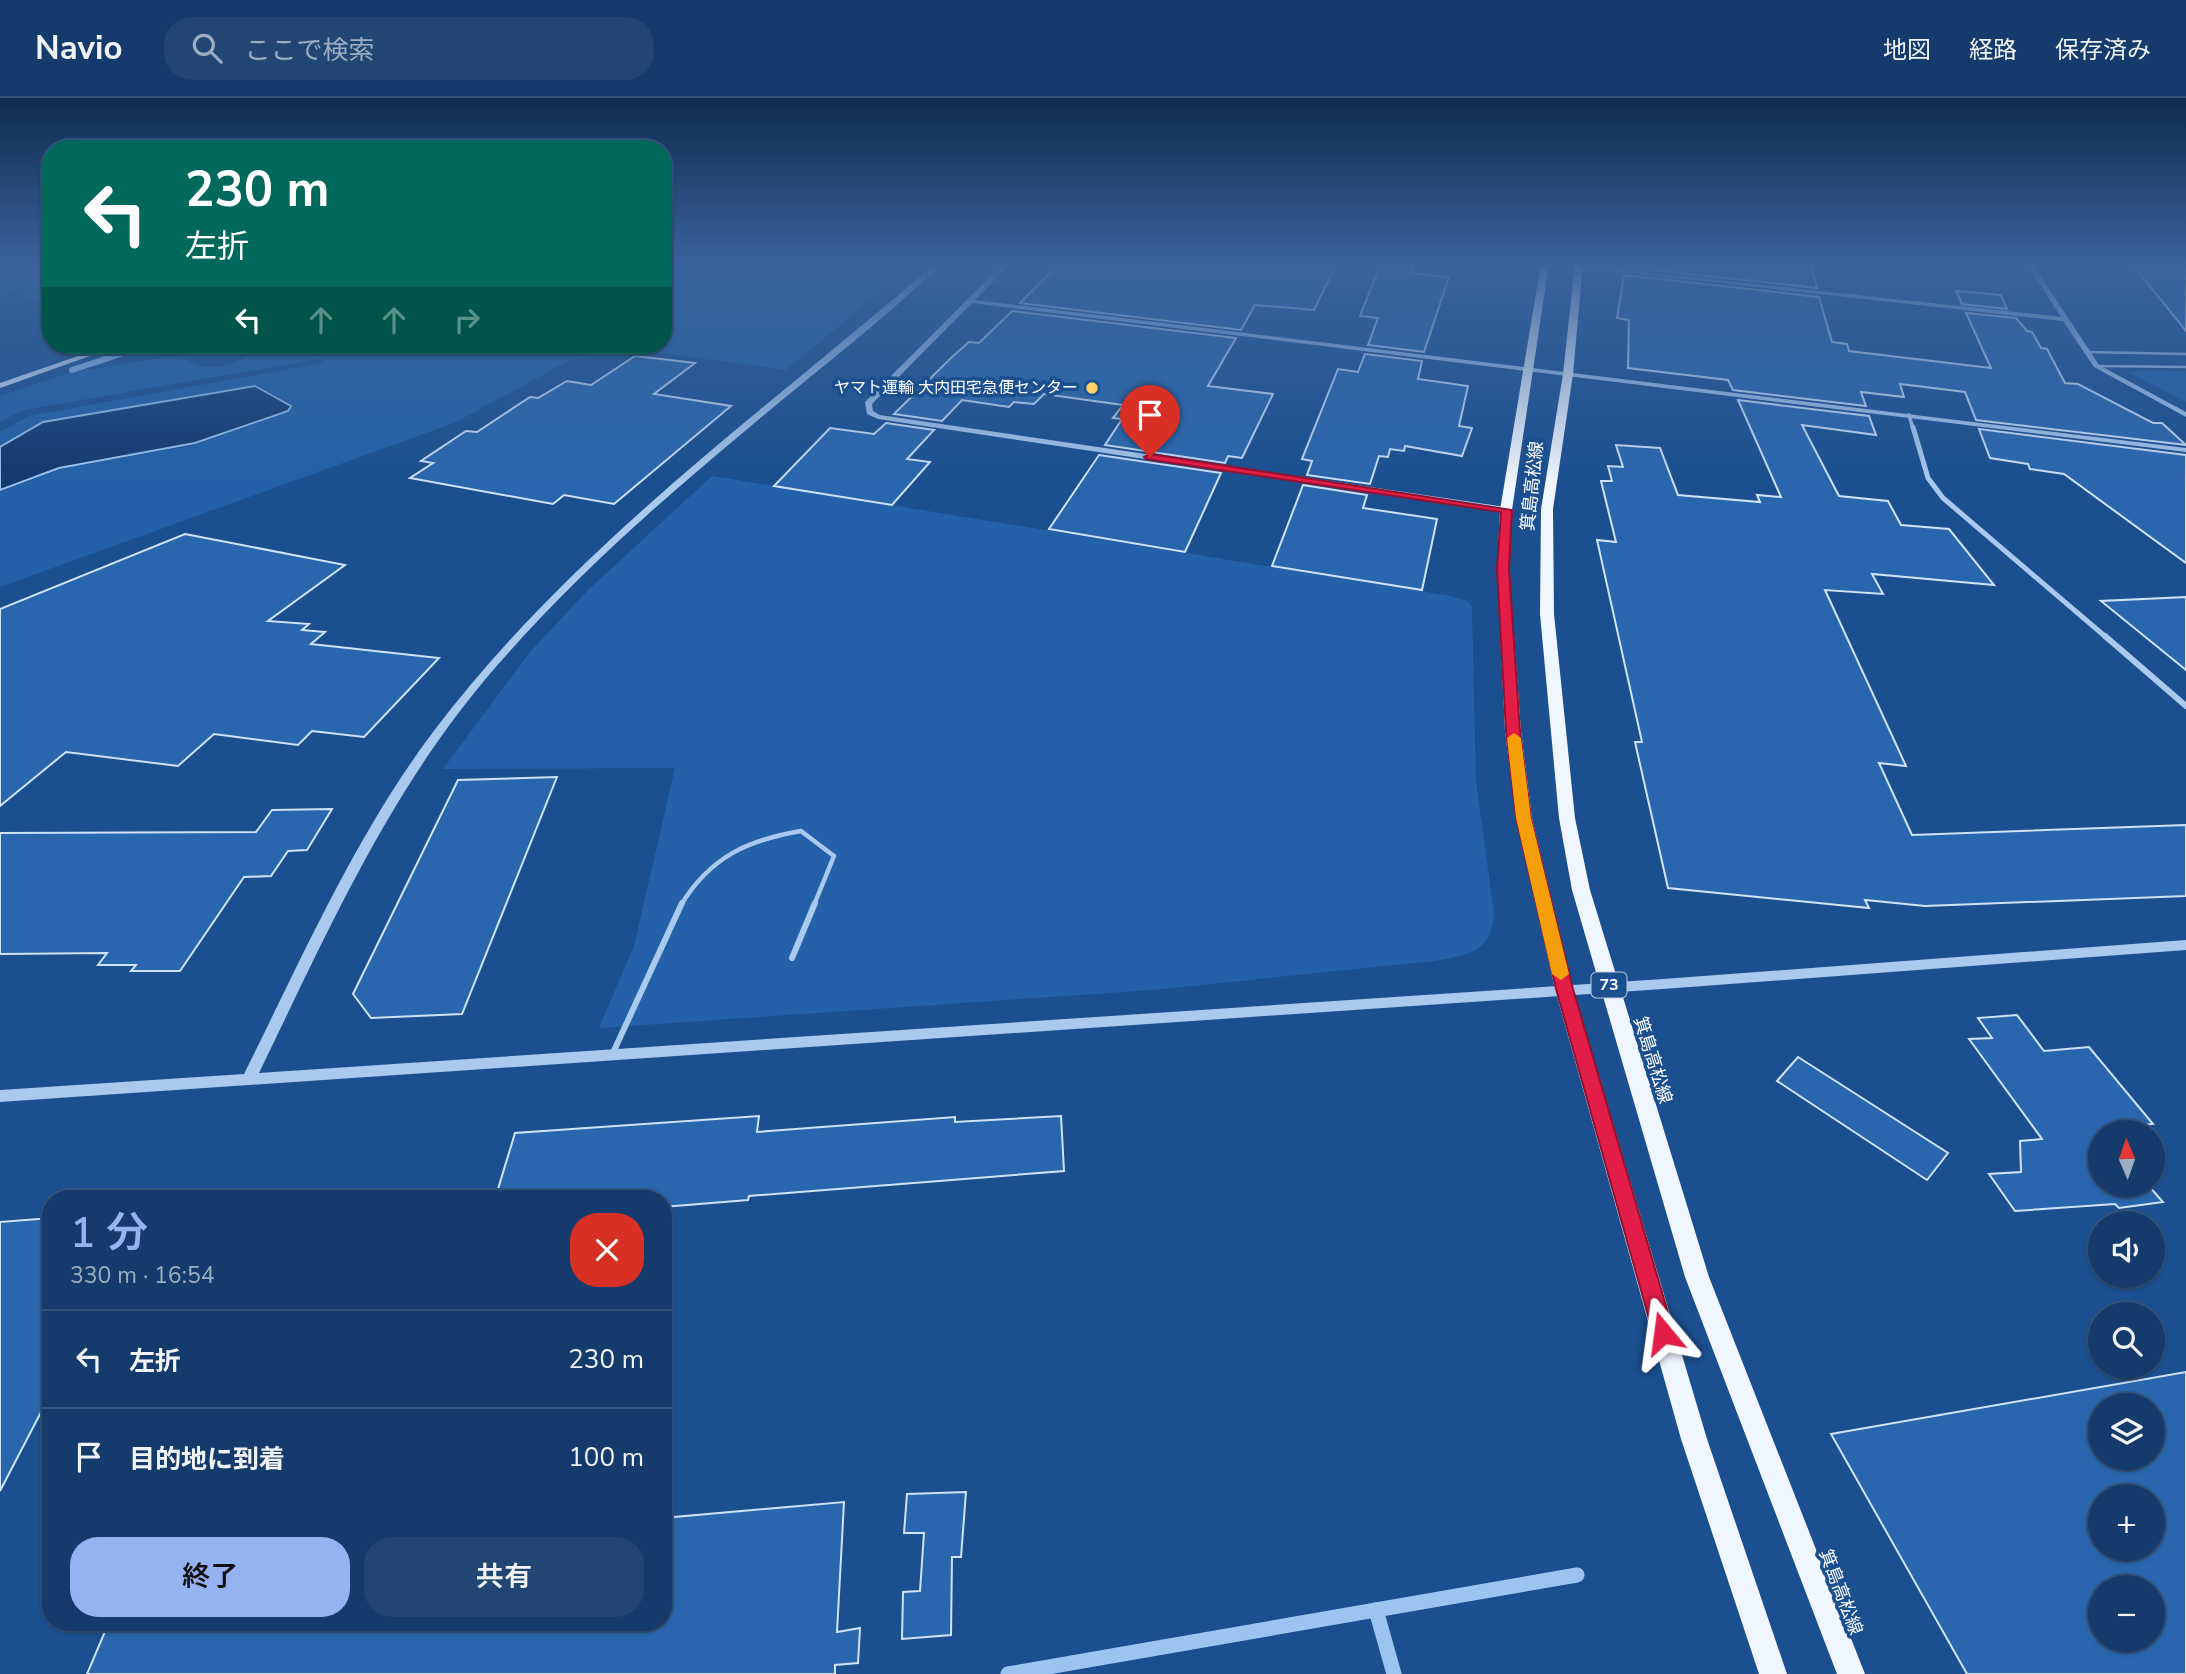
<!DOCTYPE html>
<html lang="ja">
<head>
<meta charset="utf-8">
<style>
	:root { --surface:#143b6b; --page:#214673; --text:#f1f3f6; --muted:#9dadc1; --line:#33557e; --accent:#95b2f1 }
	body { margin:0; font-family:"Nunito Sans","Noto Sans JP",sans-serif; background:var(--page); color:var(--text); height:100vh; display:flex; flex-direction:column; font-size:26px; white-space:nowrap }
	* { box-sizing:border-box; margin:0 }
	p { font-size:23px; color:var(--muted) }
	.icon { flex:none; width:38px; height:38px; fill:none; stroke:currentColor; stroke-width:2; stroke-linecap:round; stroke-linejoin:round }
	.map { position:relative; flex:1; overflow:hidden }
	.drawer { position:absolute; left:42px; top:1092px; width:630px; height:441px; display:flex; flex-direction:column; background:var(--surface); border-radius:28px; box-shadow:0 2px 5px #0004,0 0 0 2px var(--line) }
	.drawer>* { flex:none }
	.banner { position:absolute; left:42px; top:42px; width:630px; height:214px; border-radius:28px; box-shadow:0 2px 5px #0004,0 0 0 2px var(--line); background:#00695c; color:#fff; overflow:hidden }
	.needle { width:46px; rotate:358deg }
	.tools { position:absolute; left:2088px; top:1022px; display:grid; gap:14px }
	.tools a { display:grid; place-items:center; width:77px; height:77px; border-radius:50%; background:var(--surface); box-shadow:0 2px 5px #0004,0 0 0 2px var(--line); font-size:35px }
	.pin { position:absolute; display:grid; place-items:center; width:60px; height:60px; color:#fff; margin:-72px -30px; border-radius:50% 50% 50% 0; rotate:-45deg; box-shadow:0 0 7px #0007 }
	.pin .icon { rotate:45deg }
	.me { position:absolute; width:77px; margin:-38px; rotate:344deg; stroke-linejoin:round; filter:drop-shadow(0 0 5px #0008) }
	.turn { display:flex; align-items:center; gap:24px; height:147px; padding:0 28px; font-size:32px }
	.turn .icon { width:91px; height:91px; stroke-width:2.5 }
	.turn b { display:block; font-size:49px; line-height:60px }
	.lanes { display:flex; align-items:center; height:66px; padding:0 28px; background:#0003; justify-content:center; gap:35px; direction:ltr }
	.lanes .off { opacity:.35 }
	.round { display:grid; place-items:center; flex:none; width:74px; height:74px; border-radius:28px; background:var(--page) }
	.overview { display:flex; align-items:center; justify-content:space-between; height:119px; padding:0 28px }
	h1 { font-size:42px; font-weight:600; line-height:52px; color:var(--accent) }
	.primary-button { display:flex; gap:14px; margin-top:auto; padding:14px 28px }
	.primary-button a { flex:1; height:80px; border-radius:28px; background:var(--accent); color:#111; font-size:28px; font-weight:600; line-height:80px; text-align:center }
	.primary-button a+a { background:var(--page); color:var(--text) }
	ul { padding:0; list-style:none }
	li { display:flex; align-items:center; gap:21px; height:98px; padding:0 28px; border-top:2px solid var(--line) }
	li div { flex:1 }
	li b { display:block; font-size:26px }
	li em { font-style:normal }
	header { display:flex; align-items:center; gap:42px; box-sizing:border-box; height:98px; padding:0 35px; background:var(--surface); border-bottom:2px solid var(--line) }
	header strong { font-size:33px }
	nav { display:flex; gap:38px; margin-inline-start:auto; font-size:24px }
	.search { width:490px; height:63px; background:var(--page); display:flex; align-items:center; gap:18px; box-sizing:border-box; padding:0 24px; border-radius:28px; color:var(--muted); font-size:26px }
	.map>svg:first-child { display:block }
	.green { fill:#2461a8 }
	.water { fill:#123a6d; stroke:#9cc4f0; stroke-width:2 }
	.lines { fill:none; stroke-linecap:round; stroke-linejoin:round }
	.stream-far1 { stroke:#9cc4f0; stroke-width:6 }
	.stream { stroke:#9cc4f0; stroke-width:15 }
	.building { fill:#2a66ad; stroke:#cfe3fa; stroke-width:2; fill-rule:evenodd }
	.service-far2 { stroke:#a9c9ee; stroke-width:2.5 }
	.service-far1 { stroke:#a9c9ee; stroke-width:4.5 }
	.service { stroke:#a9c9ee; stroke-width:6 }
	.minor-far2 { stroke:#a9c9ee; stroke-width:3.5 }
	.minor-far1 { stroke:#a9c9ee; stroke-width:5 }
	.minor { stroke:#a9c9ee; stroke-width:6 }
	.tertiary { fill:#a9c9ee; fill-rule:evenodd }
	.secondary { fill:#d6e6fa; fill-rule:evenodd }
	.primary { fill:#f0f6ff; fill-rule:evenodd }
	.route { fill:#e11d48; stroke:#92132f; stroke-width:2 }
	.slow { fill:#f59e0b }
	.poi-dot { fill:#ffd166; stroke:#1b4f8f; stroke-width:2.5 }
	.labels { text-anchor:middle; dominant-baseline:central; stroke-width:7; stroke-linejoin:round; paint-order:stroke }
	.far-poi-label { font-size:16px; fill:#fff; stroke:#1b4f8f; text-anchor:end }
	.shield { fill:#1b4f8f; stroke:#bbcadd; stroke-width:2 }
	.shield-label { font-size:16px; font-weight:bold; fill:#fff }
	.street-label { font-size:18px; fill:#fff; stroke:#1b4f8f }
</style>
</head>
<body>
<header>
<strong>Navio</strong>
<div class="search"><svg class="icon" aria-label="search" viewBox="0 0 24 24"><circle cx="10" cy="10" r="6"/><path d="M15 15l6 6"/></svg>ここで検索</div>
<nav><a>地図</a><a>経路</a><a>保存済み</a></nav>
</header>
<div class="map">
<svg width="2186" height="1576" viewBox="0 0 2186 1576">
	<rect width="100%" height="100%" fill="#1b4f8f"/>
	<g class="green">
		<path d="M 0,165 L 51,165 L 51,201 L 26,202 L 23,190 L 0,198 Z"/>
		<path d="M 663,165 L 915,165 L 786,272 L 626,250 L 568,263 L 454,325 L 0,489 L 0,394 L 60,371 L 195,347 L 289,314 L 293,308 L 257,287 L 42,324 L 0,347 L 0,334 L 29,318 L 322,265 L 321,261 L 23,312 L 0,324 L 0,298 L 69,275 L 181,257 C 206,283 244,261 270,247 L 663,247 Z"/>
		<path d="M 2135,273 L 2186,273 L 2186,304 L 2129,275 Z"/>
		<path d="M 712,378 L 1445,497 L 1468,503 L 1472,510 L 1476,683 L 1494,815 C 1491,855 1469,857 1434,863 L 1152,892 L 599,930 L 634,848 L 675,670 L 443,671 L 530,554 L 587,493 Z"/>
	</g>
	<path class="water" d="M 255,288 L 291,308 L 288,313 L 195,345 L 59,370 L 0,392 L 0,349 L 43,324 Z"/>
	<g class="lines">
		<path class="stream-far1" d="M 72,272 L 148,247"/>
		<g class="stream">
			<path d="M 1376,1512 L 1394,1576"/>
			<path d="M 1008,1576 L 1577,1477"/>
		</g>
	</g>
	<g class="building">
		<path d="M 1060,165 L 1160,165 L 1212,171 L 1215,165 L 1337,165 L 1314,212 L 1255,207 L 1241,232 L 1020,205 Z"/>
		<path d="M 1381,165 L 1412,165 L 1413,175 L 1449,179 L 1424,254 L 1368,247 L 1378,220 L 1360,218 Z"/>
		<path d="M 1625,165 L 1810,165 L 1817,190 L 1625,169 Z"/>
		<path d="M 2131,165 L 2186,165 L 2186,233 Z"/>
		<path d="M 1624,177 L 1819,199 L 1832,244 L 1847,246 L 1849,253 L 1991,270 L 1966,215 L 2016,220 L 2027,233 L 2032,234 L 2041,250 L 2047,251 L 2065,285 L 2078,286 L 2153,325 L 2162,325 L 2186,347 L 1976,322 L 1965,294 L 1900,286 L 1904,299 L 1861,294 L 1866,308 L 1733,292 L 1728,282 L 1628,270 L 1629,222 L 1617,220 Z"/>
		<path d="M 1956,193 L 2001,197 L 2007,211 L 1962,206 Z"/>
		<path d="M 1012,213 L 1236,240 L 1208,288 L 1273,296 L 1242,360 L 1228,358 L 1225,365 L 1105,347 L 1122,321 L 1113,320 L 1123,307 L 1044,296 L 1034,306 L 1014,304 L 1009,309 L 962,302 L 942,323 L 894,316 L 952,259 L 969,244 L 979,245 Z"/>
		<path d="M 1365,256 L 1422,263 L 1418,281 L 1468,288 L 1459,328 L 1472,330 L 1462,358 L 1405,348 L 1404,353 L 1390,351 L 1388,359 L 1379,358 L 1370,386 L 1307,377 L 1312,363 L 1302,361 L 1338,271 L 1358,274 Z"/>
		<path d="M 635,258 L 695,265 L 654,296 L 731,308 L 614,406 L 564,397 L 553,406 L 410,380 L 433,365 L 421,363 L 466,333 L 477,334 L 530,299 L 538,300 L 567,283 L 591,287 Z"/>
		<path d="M 1738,302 L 1869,318 L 1876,337 L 1802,327 L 1839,398 L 1888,403 L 1901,427 L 1949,431 L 1994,487 L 1872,476 L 1883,496 L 1825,492 L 1906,668 L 1879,665 L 1912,737 L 2186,727 L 2186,798 L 1925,808 L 1865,802 L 1869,810 L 1668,790 L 1635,644 L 1642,644 L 1597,442 L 1616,444 L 1601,383 L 1612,383 L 1608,368 L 1623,369 L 1616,347 L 1660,350 L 1678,397 L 1760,404 L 1757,397 L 1781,399 Z"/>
		<path d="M 886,325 L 934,332 L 907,361 L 930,364 L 892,407 L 774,388 L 830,330 L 874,336 Z"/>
		<path d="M 1979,331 L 2186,357 L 2186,465 L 2064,376 L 2030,371 L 2028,366 L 1990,360 Z"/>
		<path d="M 1099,357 L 1221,375 L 1185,454 L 1049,431 Z"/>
		<path d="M 1303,387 L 1367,397 L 1363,410 L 1437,421 L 1422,492 L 1272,468 Z"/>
		<path d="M 185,436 L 345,467 L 268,523 L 309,526 L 302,532 L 325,534 L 311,546 L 439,560 L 364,639 L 312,633 L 298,647 L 214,636 L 178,668 L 66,654 L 0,708 L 0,511 Z"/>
		<path d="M 2186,499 L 2186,572 L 2101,503 Z"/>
		<path d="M 557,679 L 462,916 L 371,920 L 353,896 L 458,682 Z"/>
		<path d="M 332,711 L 307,752 L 288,753 L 271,778 L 244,779 L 180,873 L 131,873 L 136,867 L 98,867 L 107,855 L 0,856 L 0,735 L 256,734 L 272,712 Z"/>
		<path d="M 2017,917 L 2044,953 L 2089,949 L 2153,1026 L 2132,1028 L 2138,1034 L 2100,1034 L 2100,1087 L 2148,1087 L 2163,1104 L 2119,1110 L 2115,1106 L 2015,1113 L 1989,1076 L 2021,1074 L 2020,1043 L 2042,1041 L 1969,941 L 1992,940 L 1978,920 Z"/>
		<path d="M 1798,959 L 1948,1055 L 1927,1082 L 1777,983 Z"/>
		<path d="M 759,1018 L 757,1034 L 955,1019 L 955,1024 L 1061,1018 L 1064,1073 L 749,1098 L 748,1102 L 663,1109 L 663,1101 L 495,1101 L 515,1035 Z"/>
		<path d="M 51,1120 L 51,1295 L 0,1393 L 0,1124 Z"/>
		<path d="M 2186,1274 L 2186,1576 L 1967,1576 L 1831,1336 ZM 2100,1307 L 2152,1307 L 2152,1360 L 2100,1360 ZM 2100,1398 L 2152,1398 L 2152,1451 L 2100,1451 ZM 2100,1489 L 2152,1489 L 2152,1542 L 2100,1542 Z"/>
		<path d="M 966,1394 L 961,1459 L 952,1459 L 951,1537 L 902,1541 L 903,1494 L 920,1493 L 924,1435 L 904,1435 L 907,1396 Z"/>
		<path d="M 844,1404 L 837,1534 L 860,1530 L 858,1565 L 835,1567 L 835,1576 L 87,1576 L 109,1524 L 663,1524 L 663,1420 Z"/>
	</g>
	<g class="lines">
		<g class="service-far2">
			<path d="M 2087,254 L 2186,256"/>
			<path d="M 2096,268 L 2186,269"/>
		</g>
		<path class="service-far1" d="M 681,807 C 710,759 748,742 801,733 L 834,758 L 814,807"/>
		<g class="service">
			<path d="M 792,860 L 815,805"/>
			<path d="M 612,957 L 682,805"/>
		</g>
		<path class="minor-far2" d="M 1909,317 L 1913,331"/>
		<path class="minor-far1" d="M 1913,329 L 1928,380 L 1943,400 L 2107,540"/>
		<path class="minor" d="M 2105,538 L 2186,608"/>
		<g class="tertiary">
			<path d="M 936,165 L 943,165 C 880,225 811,277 745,333 C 656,407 570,483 495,570 C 391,689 327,835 259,975 L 1663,881 L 2186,842 L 2186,852 L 1663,891 L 0,1004 L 0,992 L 244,976 C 302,860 355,738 433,634 C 572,450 762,315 936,165 Z"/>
			<path d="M 1004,165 L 1011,165 L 975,202 L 2186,350 L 2186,354 L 972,205 L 872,306 L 873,313 L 880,317 L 1506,409 L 1510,412 L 1506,415 L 878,321 L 867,316 L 865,304 Z"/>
			<path d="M 2026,165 L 2032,165 L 2099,267 L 2186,314 L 2186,319 L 2094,269 L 2063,223 L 1576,169 L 1579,167 L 2061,219 Z"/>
		</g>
		<path class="secondary" d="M 110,247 L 121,247 L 0,290 L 0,285 Z"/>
		<g class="primary">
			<path d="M 1541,165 L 1549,165 L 1512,412 L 1509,471 L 1521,633 L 1532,720 L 1573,891 L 1707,1341 L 1787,1576 L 1759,1576 L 1681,1341 L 1555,891 L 1516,720 L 1505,633 L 1497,471 L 1500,412 Z"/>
			<path d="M 1575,165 L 1583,165 L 1573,276 L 1553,411 L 1554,516 L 1575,720 L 1590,792 L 1709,1179 L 1865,1576 L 1837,1576 L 1685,1179 L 1572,792 L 1559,720 L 1540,516 L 1541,411 L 1563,276 Z"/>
		</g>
	</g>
	<linearGradient id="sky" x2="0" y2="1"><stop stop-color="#0f2b4f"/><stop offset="0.43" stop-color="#39639b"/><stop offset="1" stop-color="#39639b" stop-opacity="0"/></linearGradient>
	<rect width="2186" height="386" fill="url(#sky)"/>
	<path class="route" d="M 1150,356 L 1512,412 L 1509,471 L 1520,633 L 1531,720 L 1573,891 L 1674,1235 L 1671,1243 L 1663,1246 L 1656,1243 L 1653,1235 L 1556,891 L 1516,720 L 1506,633 L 1497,471 L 1501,414 L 1146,361 L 1144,359 Z"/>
	<path class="slow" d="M 1514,635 L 1521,640 L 1531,720 L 1569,876 L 1561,882 L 1552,876 L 1516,720 L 1507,640 Z"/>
	<circle class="poi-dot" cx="1092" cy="290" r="7"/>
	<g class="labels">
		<g class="far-poi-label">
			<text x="1078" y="290">ヤマト運輸 大内田宅急便センター</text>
		</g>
		<rect class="shield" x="1591.5" y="874.5" width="35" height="25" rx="5"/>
		<g class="shield-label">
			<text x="1609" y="887">73</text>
		</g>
		<g class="street-label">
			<text transform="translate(1532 388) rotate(-84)">箕島高松線</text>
			<text transform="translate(1653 962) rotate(73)">箕島高松線</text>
			<text transform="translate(1841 1494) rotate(69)">箕島高松線</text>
		</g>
	</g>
</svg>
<div class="tools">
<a><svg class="needle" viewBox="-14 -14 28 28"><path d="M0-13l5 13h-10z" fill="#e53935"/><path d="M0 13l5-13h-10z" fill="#9dadc1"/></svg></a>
<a><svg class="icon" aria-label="sound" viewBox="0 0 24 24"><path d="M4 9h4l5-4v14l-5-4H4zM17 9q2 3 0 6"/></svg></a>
<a><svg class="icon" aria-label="search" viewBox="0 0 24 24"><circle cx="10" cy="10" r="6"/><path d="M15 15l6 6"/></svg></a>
<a><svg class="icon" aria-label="layers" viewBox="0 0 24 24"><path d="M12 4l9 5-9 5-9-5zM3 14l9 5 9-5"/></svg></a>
<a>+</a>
<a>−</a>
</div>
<div class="pin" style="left:1150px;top:359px;background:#d93025"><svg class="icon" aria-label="arrive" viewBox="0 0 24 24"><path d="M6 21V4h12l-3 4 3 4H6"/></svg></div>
<svg class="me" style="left:1663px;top:1235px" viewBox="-20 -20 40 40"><path d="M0-17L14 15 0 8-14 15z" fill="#e11d48" stroke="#fff" stroke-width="4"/></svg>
<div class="banner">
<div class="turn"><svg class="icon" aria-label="left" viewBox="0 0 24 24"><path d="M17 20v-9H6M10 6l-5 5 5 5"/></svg><div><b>230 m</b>左折</div></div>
<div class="lanes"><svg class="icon" aria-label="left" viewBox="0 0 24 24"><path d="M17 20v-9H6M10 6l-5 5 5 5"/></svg><svg class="icon off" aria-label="ahead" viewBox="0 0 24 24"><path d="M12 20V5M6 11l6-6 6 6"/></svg><svg class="icon off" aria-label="ahead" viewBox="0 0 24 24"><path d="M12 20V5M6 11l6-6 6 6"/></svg><svg class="icon off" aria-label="right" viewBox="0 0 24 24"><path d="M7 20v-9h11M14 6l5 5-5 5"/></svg></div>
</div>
<section class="drawer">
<div class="overview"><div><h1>1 分</h1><p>330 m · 16:54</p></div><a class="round" style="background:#d93025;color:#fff"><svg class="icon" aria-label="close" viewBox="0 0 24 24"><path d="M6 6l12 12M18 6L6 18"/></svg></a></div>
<ul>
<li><svg class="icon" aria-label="left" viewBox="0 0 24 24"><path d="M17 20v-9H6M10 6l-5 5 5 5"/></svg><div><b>左折</b></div><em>230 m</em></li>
<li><svg class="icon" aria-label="arrive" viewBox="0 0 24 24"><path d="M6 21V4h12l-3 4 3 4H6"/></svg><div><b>目的地に到着</b></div><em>100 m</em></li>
</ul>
<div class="primary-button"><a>終了</a><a>共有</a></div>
</section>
</div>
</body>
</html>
